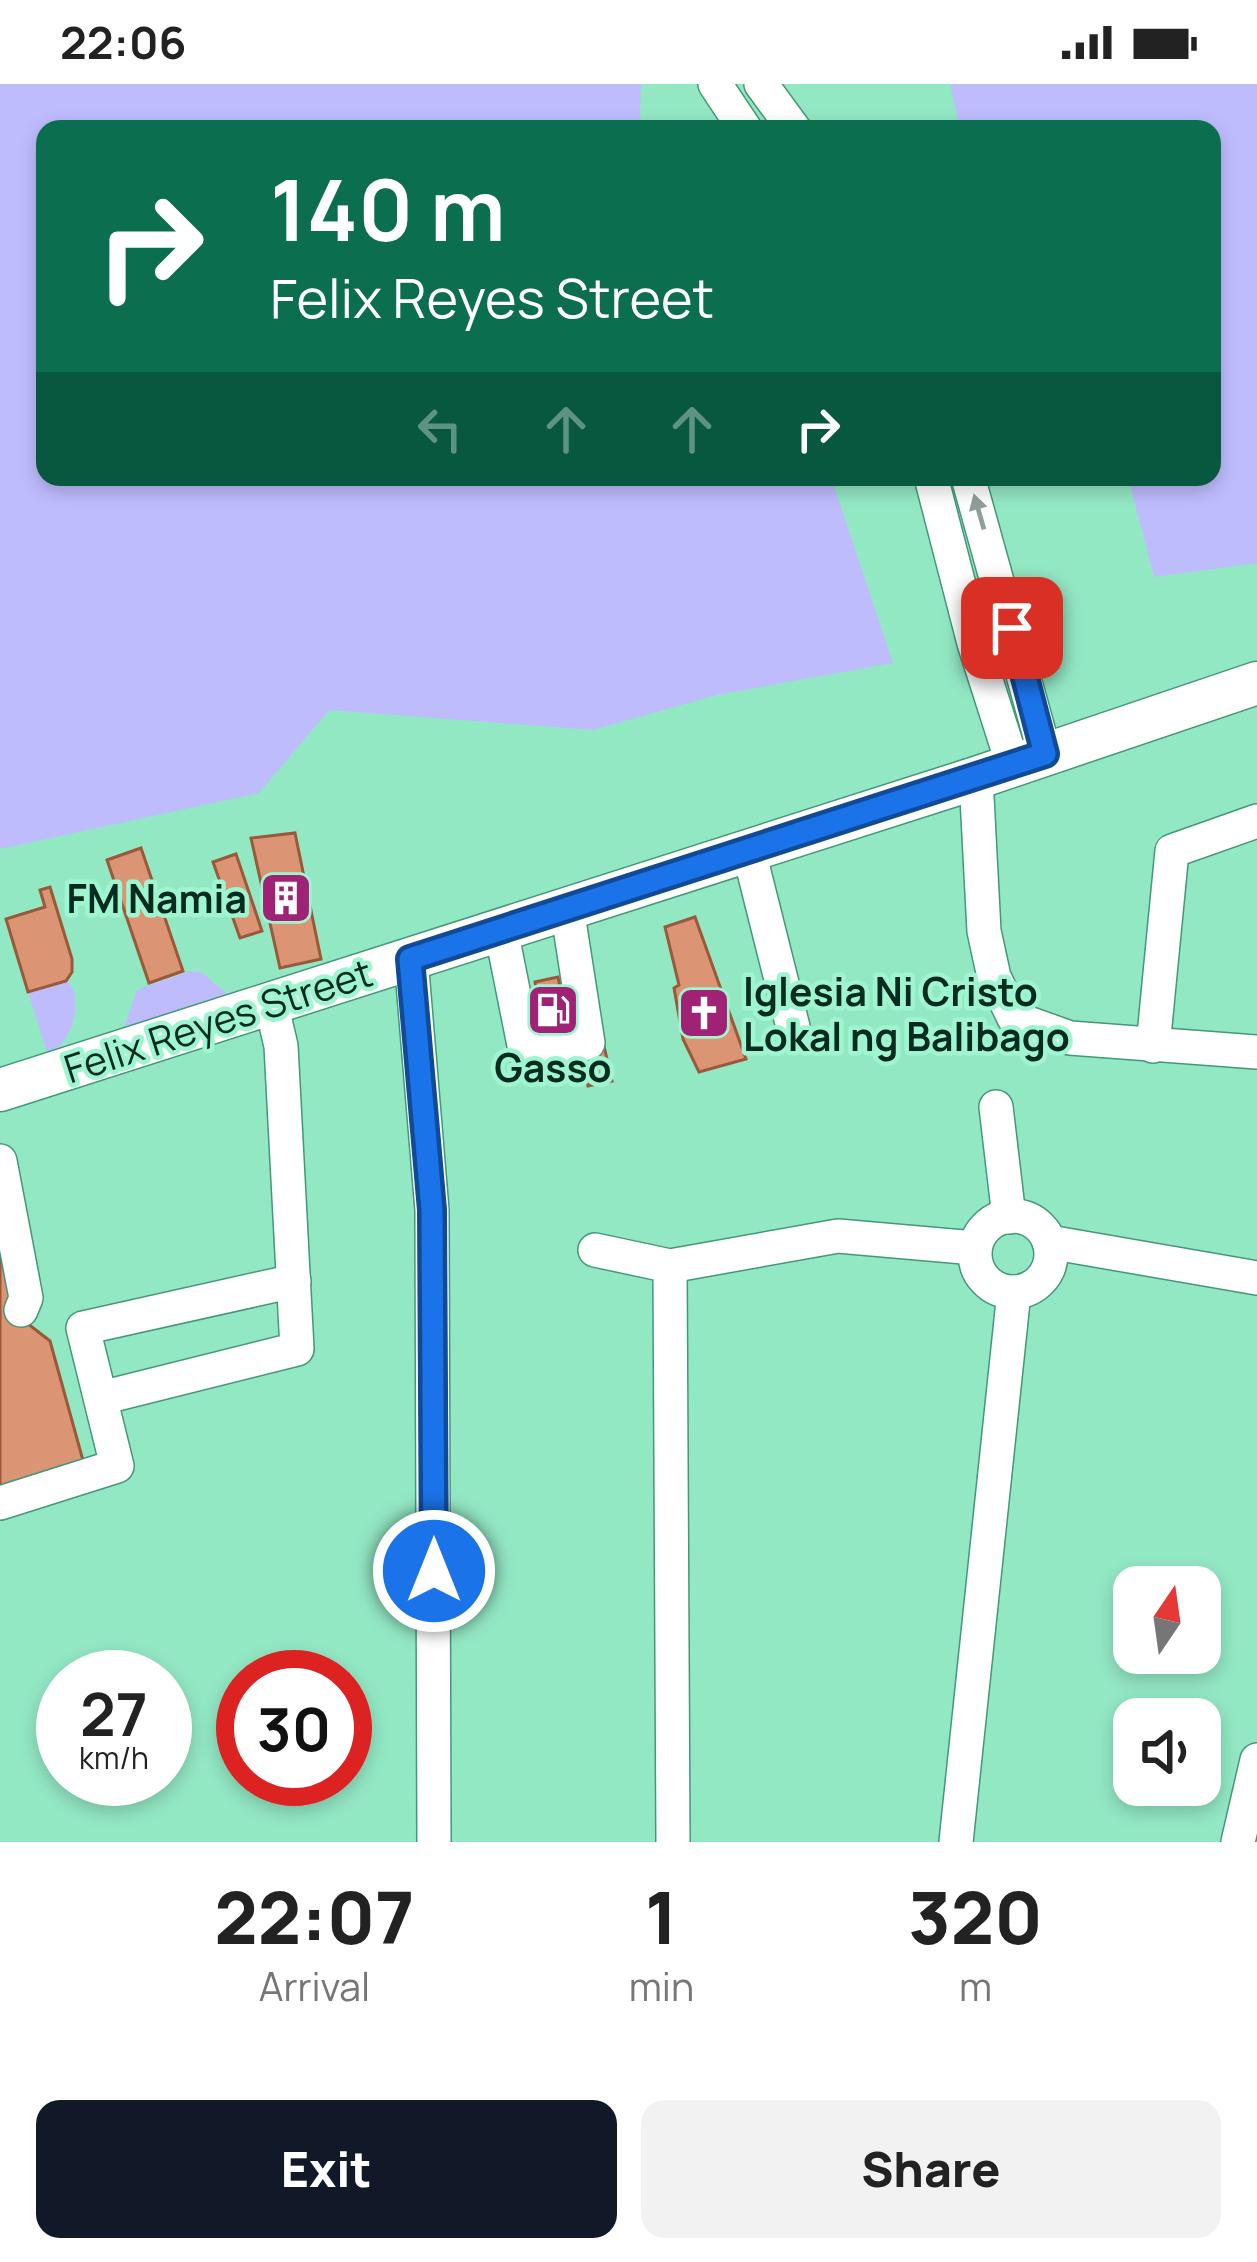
<!DOCTYPE html>
<html lang="en">
<head>
<meta charset="utf-8">
<style>
	:root { --surface:#fff; --page:#f2f2f2; --text:#222; --muted:#767676; --accent:#111827 }
	body { margin:0; font-family:Manrope,sans-serif; background:var(--page); color:var(--text); height:100vh; display:flex; flex-direction:column; font-size:45px; white-space:nowrap }
	* { box-sizing:border-box; margin:0 }
	p { font-size:39px; color:var(--muted) }
	.icon { flex:none; width:66px; height:66px; fill:none; stroke:currentColor; stroke-width:2; stroke-linecap:round; stroke-linejoin:round }
	.map { position:relative; height:1758px; overflow:hidden }
	.sheet { display:flex; flex-direction:column; background:var(--surface); flex:1 }
	.sheet>* { flex:none }
	.hud { position:absolute; left:36px; top:36px; width:1185px; height:366px; border-radius:24px; box-shadow:0 6px 18px #0003; background:#0b6e4f; color:#fff; overflow:hidden }
	.needle { width:78px; rotate:13deg }
	.controls { position:absolute; left:1113px; top:1482px; display:grid; gap:24px }
	.controls a { display:grid; place-items:center; width:108px; height:108px; border-radius:24px; background:var(--surface); box-shadow:0 6px 18px #0003; font-size:60px }
	.speed { position:absolute; left:36px; top:1566px; display:flex; gap:24px; font-size:60px; font-weight:700; text-align:center }
	.speed>* { display:grid; place-content:center; width:156px; height:156px; border-radius:50%; background:var(--surface); box-shadow:0 6px 18px #0003; line-height:1 }
	.speed small { font-size:30px; font-weight:400 }
	.speed .limit { border:18px solid #d22; background:#fff; color:#111 }
	.pin { position:absolute; display:grid; place-items:center; width:102px; height:102px; color:#fff; margin:-51px; border-radius:24px; box-shadow:0 6px 18px #0006 }
	.me { position:absolute; width:132px; margin:-66px; rotate:0deg; stroke-linejoin:round; filter:drop-shadow(0 0 9px #0008) }
	.turn { display:flex; align-items:center; gap:42px; height:252px; padding:0 36px; font-size:54px }
	.turn .icon { width:156px; height:156px; stroke-width:2.5 }
	.turn b { display:block; font-size:84px; line-height:102px }
	.lanes { display:flex; align-items:center; height:114px; padding:0 36px; background:#0003; justify-content:center; gap:60px; direction:ltr }
	.lanes .off { opacity:.35 }
	.eta { display:flex; justify-content:space-evenly; align-items:center; height:204px; text-align:center }
	.eta b { font-size:72px; font-weight:800; line-height:84px }
	.cta { display:flex; gap:24px; margin-top:auto; padding:24px 36px }
	.cta a { flex:1; height:138px; border-radius:24px; background:var(--accent); color:#fff; font-size:48px; font-weight:800; line-height:138px; text-align:center }
	.cta a+a { background:var(--page); color:var(--text) }
	.status { display:flex; justify-content:space-between; align-items:center; height:84px; padding:0 60px; background:var(--surface); direction:ltr }
	.status svg { height:33px; fill:currentColor }
	.map>svg:first-child { display:block }
	.green { fill:#bebcfd }
	.building { fill:#db9474; stroke:#9a593a; stroke-width:3 }
	.lines { fill:none; stroke-linecap:round; stroke-linejoin:round }
	.minor-casing { stroke:#439878; stroke-width:36 }
	.major-casing { stroke:#439878; stroke-width:45 }
	.minor { stroke:#fff; stroke-width:33 }
	.major { stroke:#fff; stroke-width:42 }
	.oneway { fill:#8fa09a }
	.route-casing { stroke:#114b97; stroke-width:30 }
	.route { stroke:#1a73e8; stroke-width:21 }
	.labels { text-anchor:middle; dominant-baseline:central; stroke-width:9; stroke-linejoin:round; paint-order:stroke }
	.poi-label { font-size:39px; font-weight:bold; fill:#062c1f; stroke:#a0f5d1; text-anchor:end }
	.street-label { font-size:39px; fill:#062c1f; stroke:#a0f5d1 }
</style>
</head>
<body>
<div class="status"><b>22:06</b><svg viewBox="0 0 49 12"><path d="M0 12V9h3v3zM5 12V6h3v6zM10 12V3h3v9zM15 12V0h3v12zM26 1h20v11H26zM47 4h2v5h-2z"/></svg></div>
<div class="map">
<svg width="1257" height="1758" viewBox="0 0 1257 1758">
	<rect width="100%" height="100%" fill="#93e8c4"/>
	<g class="green">
		<path d="M 0,0 L 641,0 L 640,34 L 650,45 L 45,45 L 45,393 L 831,393 L 893,579 L 717,611 L 593,646 L 329,626 L 259,709 L 0,765 Z"/>
		<path d="M 950,0 L 1257,0 L 1257,479 L 1154,493 L 1128,393 L 1212,393 L 1212,45 L 960,45 Z"/>
		<path d="M 189,887 L 201,888 L 231,913 L 123,946 L 137,906 Z"/>
		<path d="M 66,897 L 73,904 C 80,930 71,957 48,971 L 28,908 Z"/>
	</g>
	<g class="building">
		<path d="M 295,749 L 321,875 L 280,884 L 251,754 Z"/>
		<path d="M 141,764 L 183,887 L 149,899 L 107,776 Z"/>
		<path d="M 236,770 L 262,847 L 240,854 L 213,778 Z"/>
		<path d="M 50,803 L 72,875 L 72,888 L 66,897 L 28,908 L 6,835 L 45,823 L 40,806 Z"/>
		<path d="M 695,833 L 746,975 L 699,988 L 683,955 L 674,904 L 679,901 L 665,843 Z"/>
		<path d="M 558,893 L 571,954 L 547,959 L 535,898 Z"/>
		<path d="M 604,962 L 612,997 L 588,1002 L 580,967 Z"/>
		<path d="M 0,1112 L 23,1236 L 50,1257 L 84,1380 L 0,1409 Z"/>
	</g>
	<g class="lines">
		<g class="minor-casing">
			<g id="minor">
				<path d="M 715,0 L 745,45"/>
				<path d="M 761,0 L 794,45"/>
				<path d="M 931,393 L 974,559 L 1013,681"/>
				<path d="M 968,393 L 1045,670"/>
				<path d="M 976,694 L 984,847 L 994,893 L 1014,934 L 1070,954 L 1257,968"/>
				<path d="M 748,764 L 793,943"/>
				<path d="M 501,846 L 526,971 L 588,959 L 567,824"/>
				<path d="M 411,875 L 432,1126 L 434,1758"/>
				<path d="M 1153,962 L 1172,767 L 1257,737"/>
				<path d="M 996,1023 L 1009,1133"/>
				<path d="M 0,1077 L 26,1214 L 21,1226"/>
				<circle cx="1013" cy="1170" r="38"/>
				<path d="M 1049,1158 L 1257,1194"/>
				<path d="M 595,1166 L 670,1182 L 838,1152 L 975,1164"/>
				<path d="M 670,1182 L 673,1758"/>
				<path d="M 101,1314 L 297,1265 L 281,962 L 271,919"/>
				<path d="M 0,1419 L 117,1382 L 83,1244 L 294,1197"/>
				<path d="M 956,1758 L 1014,1208"/>
				<path d="M 1238,1758 L 1257,1676"/>
			</g>
		</g>
		<g class="major-casing">
			<path id="major" d="M 0,1006 L 976,694 L 1257,599"/>
		</g>
		<use href="#minor" class="minor"/>
		<use href="#major" class="major"/>
	</g>
	<defs><path id="oneway-solid" d="M-6-.8H1V-3.2L6.5 0L1 3.2V.8H-6Z" transform="scale(3)"/></defs>
	<use class="oneway" href="#oneway-solid" transform="translate(979 428) rotate(-106)"/>
	<g class="lines">
		<g class="route-casing">
			<path id="route" d="M 434,1487 L 432,1126 L 410,875 L 1045,670 L 1012,544"/>
		</g>
		<use href="#route" class="route"/>
	</g>
	<defs>
		<g id="building-square" transform="scale(2.7)"><rect x="-9" y="-9" width="18" height="18" rx="4" fill="#a02275" stroke="#a0f5d1"/><path d="M-4-6H4V6H1V3H-1V6H-4ZM-2.5-4.3h1.7v1.8h-1.7ZM.8-4.3h1.7v1.8H.8ZM-2.5-1h1.7V.8h-1.7ZM.8-1h1.7V.8H.8Z" fill="#fff"/></g>
		<g id="fuel-square" transform="scale(2.7)"><rect x="-9" y="-9" width="18" height="18" rx="4" fill="#a02275" stroke="#a0f5d1"/><path d="M-5.5-6h7V0h2V4h1.3V-2.5L3-4.5l.8-.8L6-3V5H2.5V1h-1V6h-7ZM-4.2-4.7v3.2H.2V-4.7Z" fill="#fff"/></g>
		<g id="church-square" transform="scale(2.7)"><rect x="-9" y="-9" width="18" height="18" rx="4" fill="#a02275" stroke="#a0f5d1"/><path d="M-1.2-6h2.4v3.5h3.3v2.4h-3.3V6h-2.4V-.1h-3.3v-2.4h3.3Z" fill="#fff"/></g>
	</defs>
	<g fill-rule="evenodd">
		<use href="#building-square" x="286" y="814"/>
		<use href="#fuel-square" x="553" y="926"/>
		<use href="#church-square" x="704" y="929"/>
	</g>
	<g class="labels">
		<g class="poi-label">
			<text x="247" y="814">FM Namia</text>
			<text x="743" y="907" text-anchor="start">Iglesia Ni Cristo<tspan x="743" dy="45">Lokal ng Balibago</tspan></text>
			<text x="553" y="983" text-anchor="middle">Gasso</text>
		</g>
		<g class="street-label">
			<text transform="translate(218 936) rotate(-18)">Felix Reyes Street</text>
		</g>
	</g>
</svg>
<div class="controls">
<a><svg class="needle" viewBox="-14 -14 28 28"><path d="M0-13l5 13h-10z" fill="#e53935"/><path d="M0 13l5-13h-10z" fill="#767676"/></svg></a>
<a><svg class="icon" aria-label="sound" viewBox="0 0 24 24"><path d="M4 9h4l5-4v14l-5-4H4zM17 9q2 3 0 6"/></svg></a>
</div>
<div class="speed"><div>27<small>km/h</small></div><div class="limit">30</div></div>
<div class="pin" style="left:1012px;top:544px;background:#d93025"><svg class="icon" aria-label="arrive" viewBox="0 0 24 24"><path d="M6 21V4h12l-3 4 3 4H6"/></svg></div>
<svg class="me" style="left:434px;top:1487px" viewBox="-20 -20 40 40"><circle r="17" fill="#1a73e8" stroke="#fff" stroke-width="3"/><path d="M0-11L8 9 0 5-8 9z" fill="#fff"/></svg>
<div class="hud">
<div class="turn"><svg class="icon" aria-label="right" viewBox="0 0 24 24"><path d="M7 20v-9h11M14 6l5 5-5 5"/></svg><div><b>140 m</b>Felix Reyes Street</div></div>
<div class="lanes"><svg class="icon off" aria-label="left" viewBox="0 0 24 24"><path d="M17 20v-9H6M10 6l-5 5 5 5"/></svg><svg class="icon off" aria-label="ahead" viewBox="0 0 24 24"><path d="M12 20V5M6 11l6-6 6 6"/></svg><svg class="icon off" aria-label="ahead" viewBox="0 0 24 24"><path d="M12 20V5M6 11l6-6 6 6"/></svg><svg class="icon" aria-label="right" viewBox="0 0 24 24"><path d="M7 20v-9h11M14 6l5 5-5 5"/></svg></div>
</div>
</div>
<section class="sheet">
<div class="eta">
<div><b>22:07</b><p>Arrival</p></div>
<div><b>1</b><p>min</p></div>
<div><b>320</b><p>m</p></div>
</div>
<div class="cta"><a>Exit</a><a>Share</a></div>
</section>
</body>
</html>
